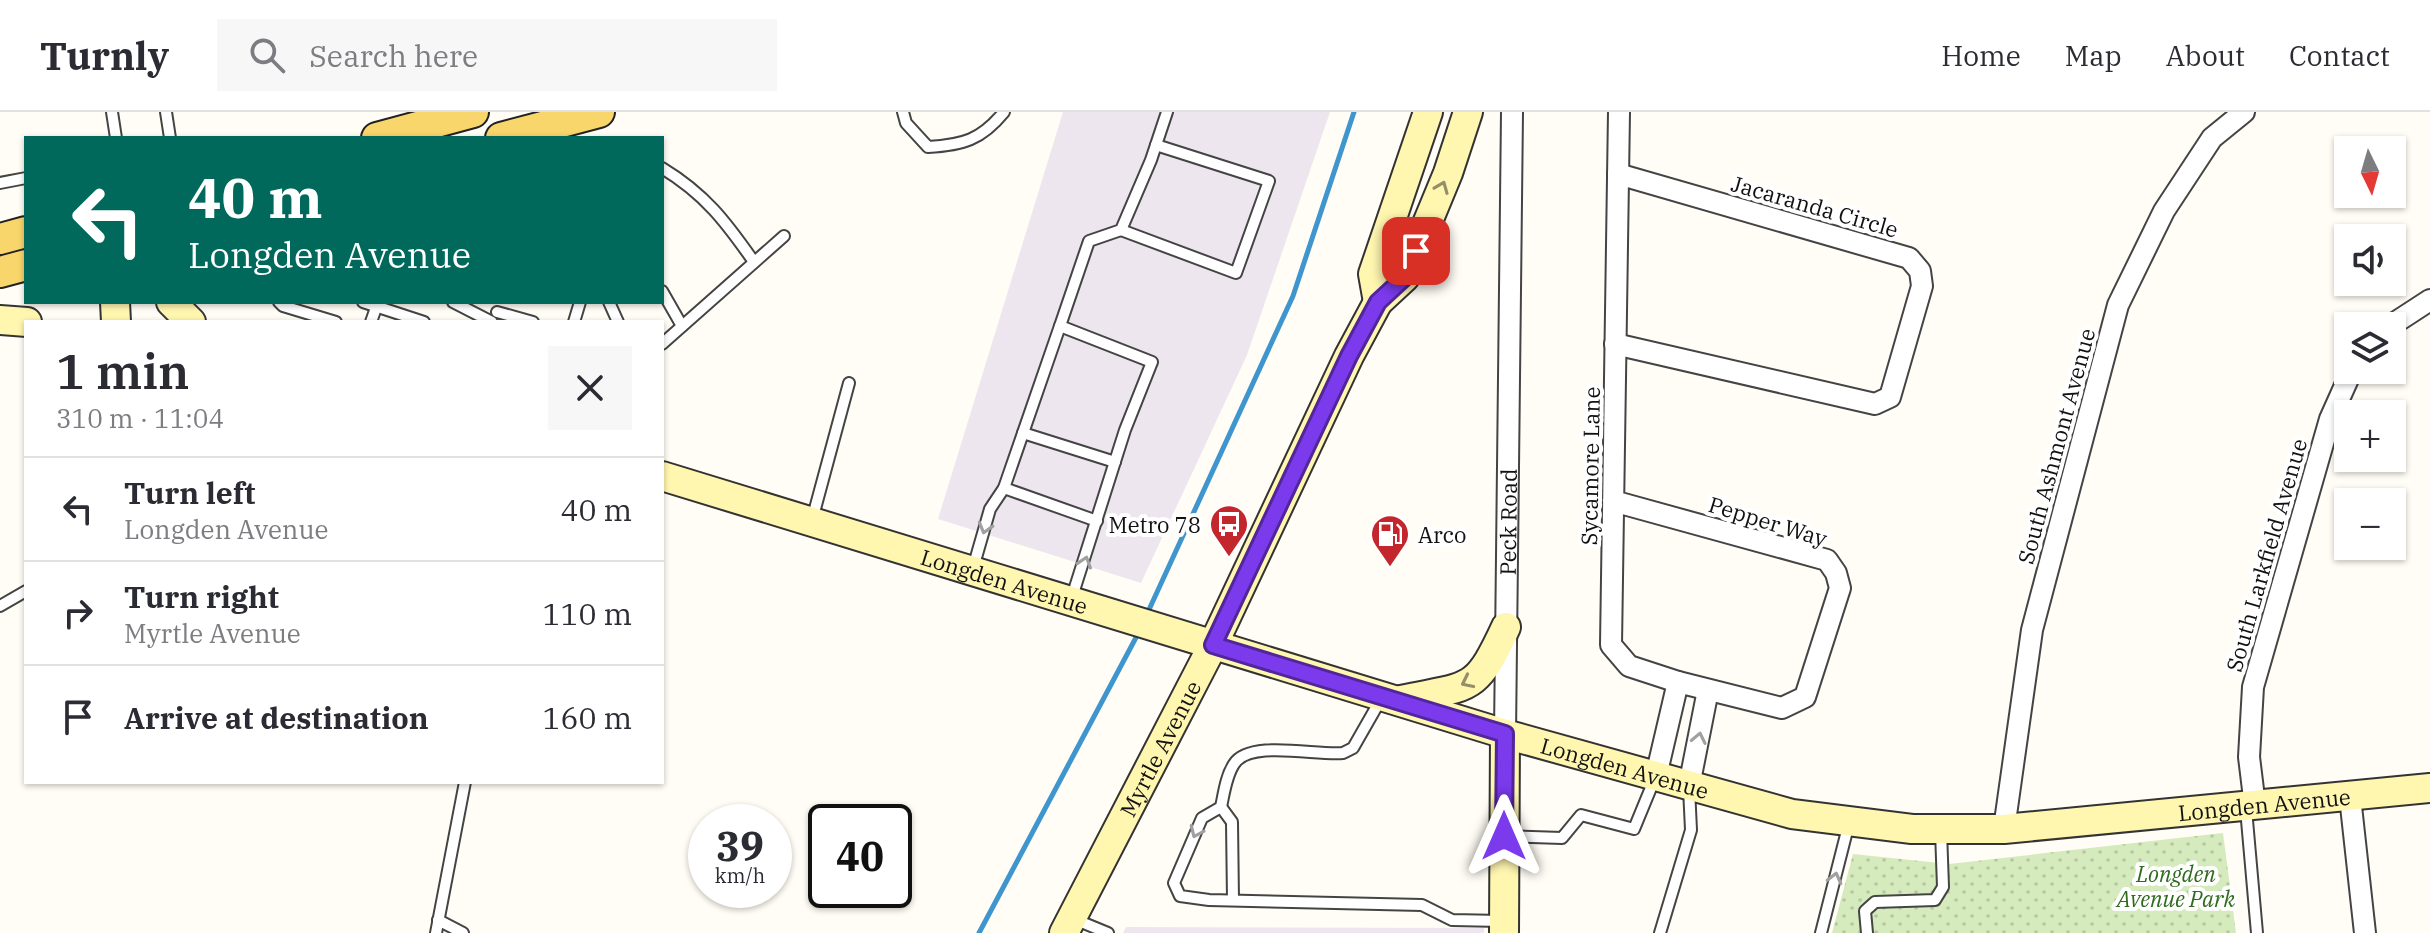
<!DOCTYPE html>
<html lang="en">
<head>
<meta charset="utf-8">
<style>
	:root { --surface:#fff; --page:#f7f7f7; --text:#2b2b33; --muted:#7c7c81; --line:#e1e1e2 }
	body { margin:0; font-family:"IBM Plex Serif",serif; background:var(--page); color:var(--text); height:100vh; display:flex; flex-direction:column; font-size:30px; white-space:nowrap }
	* { box-sizing:border-box; margin:0 }
	p { font-size:26px; color:var(--muted) }
	.icon { flex:none; width:44px; height:44px; fill:none; stroke:currentColor; stroke-width:2; stroke-linecap:round; stroke-linejoin:round }
	.map { position:relative; flex:1; overflow:hidden }
	.details { position:absolute; left:24px; top:208px; width:640px; height:464px; display:flex; flex-direction:column; background:var(--surface); border-radius:0px; box-shadow:0 2px 6px #0004 }
	.details>* { flex:none }
	.banner { position:absolute; left:24px; top:24px; width:640px; height:168px; border-radius:0px; box-shadow:0 2px 6px #0004; background:#00695c; color:#fff; overflow:hidden }
	.needle { width:52px; rotate:175deg }
	.fabs { position:absolute; left:2334px; top:24px; display:grid; gap:16px }
	.fabs a { display:grid; place-items:center; width:72px; height:72px; border-radius:0px; background:var(--surface); box-shadow:0 2px 6px #0004; font-size:40px }
	.speed { position:absolute; left:688px; top:692px; display:flex; gap:16px; font-size:40px; font-weight:700; text-align:center }
	.speed>* { display:grid; place-content:center; width:104px; height:104px; border-radius:50%; background:var(--surface); box-shadow:0 2px 6px #0004; line-height:1 }
	.speed small { font-size:20px; font-weight:400 }
	.speed .limit { border:4px solid #111; border-radius:12px; background:#fff; color:#111 }
	.pin { position:absolute; display:grid; place-items:center; width:68px; height:68px; color:#fff; margin:-34px; border-radius:16px; box-shadow:0 4px 12px #0006 }
	.me { position:absolute; width:88px; margin:-44px; rotate:0deg; stroke-linejoin:round; filter:drop-shadow(0 0 6px #0008) }
	.turn { display:flex; align-items:center; gap:28px; height:168px; padding:0 32px; font-size:36px }
	.turn .icon { width:104px; height:104px; stroke-width:2.5 }
	.turn b { display:block; font-size:56px; line-height:68px }
	.round { display:grid; place-items:center; flex:none; width:84px; height:84px; border-radius:0px; background:var(--page) }
	.headline { display:flex; align-items:center; justify-content:space-between; height:136px; padding:0 32px }
	h1 { font-size:48px; font-weight:600; line-height:60px }
	ul { padding:0; list-style:none }
	li { display:flex; align-items:center; gap:24px; height:104px; padding:0 32px; border-top:2px solid var(--line) }
	li div { flex:1 }
	li b { display:block; font-size:30px }
	li em { font-style:normal }
	header { display:flex; align-items:center; gap:48px; box-sizing:border-box; height:112px; padding:0 40px; background:var(--surface); border-bottom:2px solid var(--line) }
	header strong { font-size:38px }
	nav { display:flex; gap:44px; margin-inline-start:auto; font-size:28px }
	.search { width:560px; height:72px; background:var(--page); display:flex; align-items:center; gap:20px; box-sizing:border-box; padding:0 28px; border-radius:0px; color:var(--muted); font-size:30px }
	.map>svg:first-child { display:block }
	.industrial { fill:#eee6ef }
	.park { fill:url(#park-dots) }
	.lines { fill:none; stroke-linecap:round; stroke-linejoin:round }
	.stream { stroke:#3f96cf; stroke-width:5 }
	.lane-casing { stroke:#444; stroke-width:14 }
	.street-casing { stroke:#444; stroke-width:24 }
	.secondary-casing { stroke:#333; stroke-width:32 }
	.primary-casing { stroke:#222; stroke-width:34 }
	.lane { stroke:#fff; stroke-width:10 }
	.street { stroke:#fff; stroke-width:20 }
	.secondary { stroke:#fff6b0; stroke-width:28 }
	.primary { stroke:#f9d66b; stroke-width:30 }
	.oneway { stroke:#948f68 }
	.oneway2 { stroke:#a0a0a0 }
	.route-casing { stroke:#51269a; stroke-width:20 }
	.route { stroke:#7c3aed; stroke-width:14 }
	.labels { text-anchor:middle; dominant-baseline:central; stroke-width:8; stroke-linejoin:round; paint-order:stroke }
	.street-label { font-size:22px; fill:#111; stroke:#fff }
	.poi-label { font-size:22px; fill:#111; stroke:#fff; text-anchor:end }
	.park-label { font-size:22px; font-style:italic; fill:#2f6b1f; stroke:#fff }
</style>
</head>
<body>
<header>
<strong>Turnly</strong>
<div class="search"><svg class="icon" aria-label="search" viewBox="0 0 24 24"><circle cx="10" cy="10" r="6"/><path d="M15 15l6 6"/></svg>Search here</div>
<nav><a>Home</a><a>Map</a><a>About</a><a>Contact</a></nav>
</header>
<div class="map">
<svg width="2430" height="821" viewBox="0 0 2430 821">
	<defs>
		<pattern id="park-dots" width="8" height="8" patternUnits="userSpaceOnUse" patternTransform="scale(2)"><rect width="8" height="8" fill="#d5ebbd"/><path d="M2 2h.1M6 6h.1" fill="none" stroke="#b6c8a1" stroke-width="1.8" stroke-linecap="round"/></pattern>
	</defs>
	<rect width="100%" height="100%" fill="#fffdf5"/>
	<g class="industrial">
		<path d="M 1063,0 L 1330,0 L 1247,243 L 1141,471 L 938,407 Z"/>
		<path d="M 1126,815 L 1484,816 L 1484,821 L 1123,821 Z"/>
	</g>
	<path class="park" d="M 2223,721 L 2236,821 L 1832,821 L 1853,742 L 1949,752 Z"/>
	<g class="lines">
		<g class="stream">
			<path d="M 1147,502 L 1293,184 L 1354,0"/>
			<path d="M 979,821 L 1140,518"/>
		</g>
		<g class="lane-casing">
			<g id="lane">
				<path d="M 112,0 L 116,26"/>
				<path d="M 166,0 L 170,26"/>
				<path d="M 903,0 L 906,11 L 928,35 C 963,33 981,28 1004,0"/>
				<path d="M 662,56 C 705,82 726,110 754,150"/>
				<path d="M 0,71 L 26,66"/>
				<path d="M 1121,118 L 1236,161 L 1269,69 L 1156,33"/>
				<path d="M 662,179 L 682,214"/>
				<path d="M 279,190 L 283,194 L 336,210"/>
				<path d="M 363,190 L 424,210"/>
				<path d="M 453,190 L 492,210"/>
				<path d="M 609,190 L 618,210"/>
				<path d="M 497,200 L 533,210"/>
				<path d="M 371,210 L 378,190"/>
				<path d="M 574,210 L 580,190"/>
				<path d="M 662,232 L 784,124"/>
				<path d="M 1023,321 L 1115,350"/>
				<path d="M 1004,376 L 1097,409"/>
				<path d="M 812,408 L 849,271"/>
				<path d="M 973,456 L 990,397 L 1004,376 L 1060,214"/>
				<path d="M 1071,488 L 1125,318 L 1152,250 L 1060,214 L 1089,129 L 1121,118 L 1151,48 L 1167,0"/>
				<path d="M 0,494 L 26,479"/>
				<path d="M 1221,695 C 1224,681 1226,664 1234,652 C 1250,627 1317,644 1343,641 L 1353,636 L 1381,587"/>
				<path d="M 2246,697 L 2257,821"/>
				<path d="M 1506,724 L 1562,726 L 1581,703 L 1634,717 L 1655,666"/>
				<path d="M 1233,788 L 1232,710 L 1221,695 L 1202,706 L 1174,771 L 1180,784 L 1209,788 L 1422,793 L 1452,808 L 1502,809"/>
				<path d="M 1074,807 L 1108,821"/>
				<path d="M 438,808 L 463,821"/>
				<path d="M 436,821 L 465,670"/>
				<path d="M 1660,821 L 1691,718 L 1689,676"/>
				<path d="M 1821,821 L 1849,711"/>
				<path d="M 1867,821 L 1865,799 L 1875,790 L 1935,788 L 1943,775 L 1941,719"/>
			</g>
		</g>
		<g class="street-casing">
			<g id="street">
				<path d="M 2390,214 L 2430,188"/>
				<path d="M 1615,232 L 1875,292 L 1890,285 L 1922,174 L 1920,159 L 1909,146 L 1618,62"/>
				<path d="M 1613,389 L 1827,448 L 1836,461 L 1840,476 L 1805,585 L 1782,596 L 1678,570 L 1629,554 L 1611,533 L 1619,0"/>
				<path id="s1" d="M 1505,622 L 1512,0"/>
				<path d="M 1656,664 L 1678,570"/>
				<path d="M 1689,674 L 1708,578"/>
				<path d="M 2350,685 L 2365,821"/>
				<path d="M 2255,694 L 2249,645 L 2253,575 L 2330,307 L 2352,258"/>
				<path d="M 2004,717 L 2032,518 L 2118,193 L 2164,99 L 2212,26 L 2244,0"/>
			</g>
		</g>
		<g class="secondary-casing">
			<g id="secondary">
				<path d="M 115,190 L 116,210"/>
				<path d="M 171,190 L 191,210"/>
				<path d="M 1378,190 L 1373,162 L 1428,0"/>
				<path d="M 0,208 L 27,210"/>
				<path id="s2" d="M 662,364 L 1505,622 L 1792,702 L 1912,717 L 2004,717 L 2430,676"/>
				<path d="M 1401,588 C 1471,573 1475,582 1506,515"/>
				<path id="s3" d="M 1064,821 L 1213,533 L 1349,244 L 1378,190 L 1405,165 L 1448,61 L 1468,0"/>
				<path d="M 1504,821 L 1505,622"/>
			</g>
		</g>
		<g class="primary-casing">
			<g id="primary">
				<path d="M 377,26 L 473,0"/>
				<path d="M 501,26 L 599,0"/>
				<path d="M 0,127 L 26,120"/>
				<path d="M 0,160 L 26,153"/>
			</g>
		</g>
		<use href="#lane" class="lane"/>
		<use href="#street" class="street"/>
		<use href="#secondary" class="secondary"/>
		<use href="#primary" class="primary"/>
	</g>
	<defs><path id="oneway-chevron" d="M-2-3.5L2.5 0L-2 3.5" fill="none" stroke-width="1.6" stroke-linecap="round" stroke-linejoin="round" transform="scale(2)"/></defs>
	<g class="oneway">
		<use href="#oneway-chevron" transform="translate(1442 75) rotate(-68)"/>
		<use href="#oneway-chevron" transform="translate(1467 570) rotate(154)"/>
	</g>
	<g class="oneway2">
		<use href="#oneway-chevron" transform="translate(985 416) rotate(106)"/>
		<use href="#oneway-chevron" transform="translate(1085 450) rotate(-72)"/>
		<use href="#oneway-chevron" transform="translate(1699 626) rotate(-78)"/>
		<use href="#oneway-chevron" transform="translate(1196 720) rotate(114)"/>
		<use href="#oneway-chevron" transform="translate(1835 766) rotate(-76)"/>
	</g>
	<g class="lines">
		<g class="route-casing">
			<path id="route" d="M 1416,139 L 1405,165 L 1378,190 L 1349,244 L 1213,533 L 1505,622 L 1504,724"/>
		</g>
		<use href="#route" class="route"/>
	</g>
	<defs>
		<g id="bus-pin" transform="scale(2)"><path d="M0 17L-7.5 6A9.5 9.5 0 1 1 7.5 6Z" fill="#c4262e" stroke="#fff"/><path d="M-5-6H5V4H4V6H2V4H-2V6H-4V4H-5ZM-3.5-4V0h7V-4ZM-3.5 1.2v1.5H-2V1.2ZM2 1.2v1.5H3.5V1.2Z" fill="#fff"/></g>
		<g id="fuel-pin" transform="scale(2)"><path d="M0 17L-7.5 6A9.5 9.5 0 1 1 7.5 6Z" fill="#c4262e" stroke="#fff"/><path d="M-5.5-6h7V0h2V4h1.3V-2.5L3-4.5l.8-.8L6-3V5H2.5V1h-1V6h-7ZM-4.2-4.7v3.2H.2V-4.7Z" fill="#fff"/></g>
	</defs>
	<g fill-rule="evenodd">
		<use href="#bus-pin" x="1229" y="412"/>
		<use href="#fuel-pin" x="1390" y="422"/>
	</g>
	<g class="labels">
		<g class="street-label">
			<text transform="translate(1815 94) rotate(16)">Jacaranda Circle</text>
			<text transform="translate(2056 334) rotate(-75)">South Ashmont Avenue</text>
			<text transform="translate(1590 354) rotate(-89)">Sycamore Lane</text>
			<text transform="translate(1768 409) rotate(17)">Pepper Way</text>
			<text stroke="none"><textPath href="#s1" startOffset="212">Peck Road</textPath></text>
			<text transform="translate(2266 443) rotate(-74)">South Larkfield Avenue</text>
			<text stroke="none"><textPath href="#s2" startOffset="358">Longden Avenue</textPath></text>
			<text stroke="none"><textPath href="#s3" startOffset="208">Myrtle Avenue</textPath></text>
			<text stroke="none"><textPath href="#s2" startOffset="1006">Longden Avenue</textPath></text>
			<text stroke="none"><textPath href="#s2" startOffset="1654">Longden Avenue</textPath></text>
		</g>
		<g class="poi-label">
			<text x="1201" y="412">Metro 78</text>
			<text x="1418" y="422" text-anchor="start">Arco</text>
		</g>
		<g class="park-label">
			<text x="2176" y="761">Longden<tspan x="2176" dy="25">Avenue Park</tspan></text>
		</g>
	</g>
</svg>
<div class="fabs">
<a><svg class="needle" viewBox="-14 -14 28 28"><path d="M0-13l5 13h-10z" fill="#e53935"/><path d="M0 13l5-13h-10z" fill="#7c7c81"/></svg></a>
<a><svg class="icon" aria-label="sound" viewBox="0 0 24 24"><path d="M4 9h4l5-4v14l-5-4H4zM17 9q2 3 0 6"/></svg></a>
<a><svg class="icon" aria-label="layers" viewBox="0 0 24 24"><path d="M12 4l9 5-9 5-9-5zM3 14l9 5 9-5"/></svg></a>
<a>+</a>
<a>−</a>
</div>
<div class="speed"><div>39<small>km/h</small></div><div class="limit">40</div></div>
<div class="pin" style="left:1416px;top:139px;background:#d93025"><svg class="icon" aria-label="arrive" viewBox="0 0 24 24"><path d="M6 21V4h12l-3 4 3 4H6"/></svg></div>
<svg class="me" style="left:1504px;top:724px" viewBox="-20 -20 40 40"><path d="M0-17L14 15 0 8-14 15z" fill="#7c3aed" stroke="#fff" stroke-width="4"/></svg>
<div class="banner">
<div class="turn"><svg class="icon" aria-label="left" viewBox="0 0 24 24"><path d="M17 20v-9H6M10 6l-5 5 5 5"/></svg><div><b>40 m</b>Longden Avenue</div></div>
</div>
<section class="details">
<div class="headline"><div><h1>1 min</h1><p>310 m · 11:04</p></div><a class="round"><svg class="icon" aria-label="close" viewBox="0 0 24 24"><path d="M6 6l12 12M18 6L6 18"/></svg></a></div>
<ul>
<li><svg class="icon" aria-label="left" viewBox="0 0 24 24"><path d="M17 20v-9H6M10 6l-5 5 5 5"/></svg><div><b>Turn left</b><p>Longden Avenue</p></div><em>40 m</em></li>
<li><svg class="icon" aria-label="right" viewBox="0 0 24 24"><path d="M7 20v-9h11M14 6l5 5-5 5"/></svg><div><b>Turn right</b><p>Myrtle Avenue</p></div><em>110 m</em></li>
<li><svg class="icon" aria-label="arrive" viewBox="0 0 24 24"><path d="M6 21V4h12l-3 4 3 4H6"/></svg><div><b>Arrive at destination</b></div><em>160 m</em></li>
</ul>
</section>
</div>
</body>
</html>
